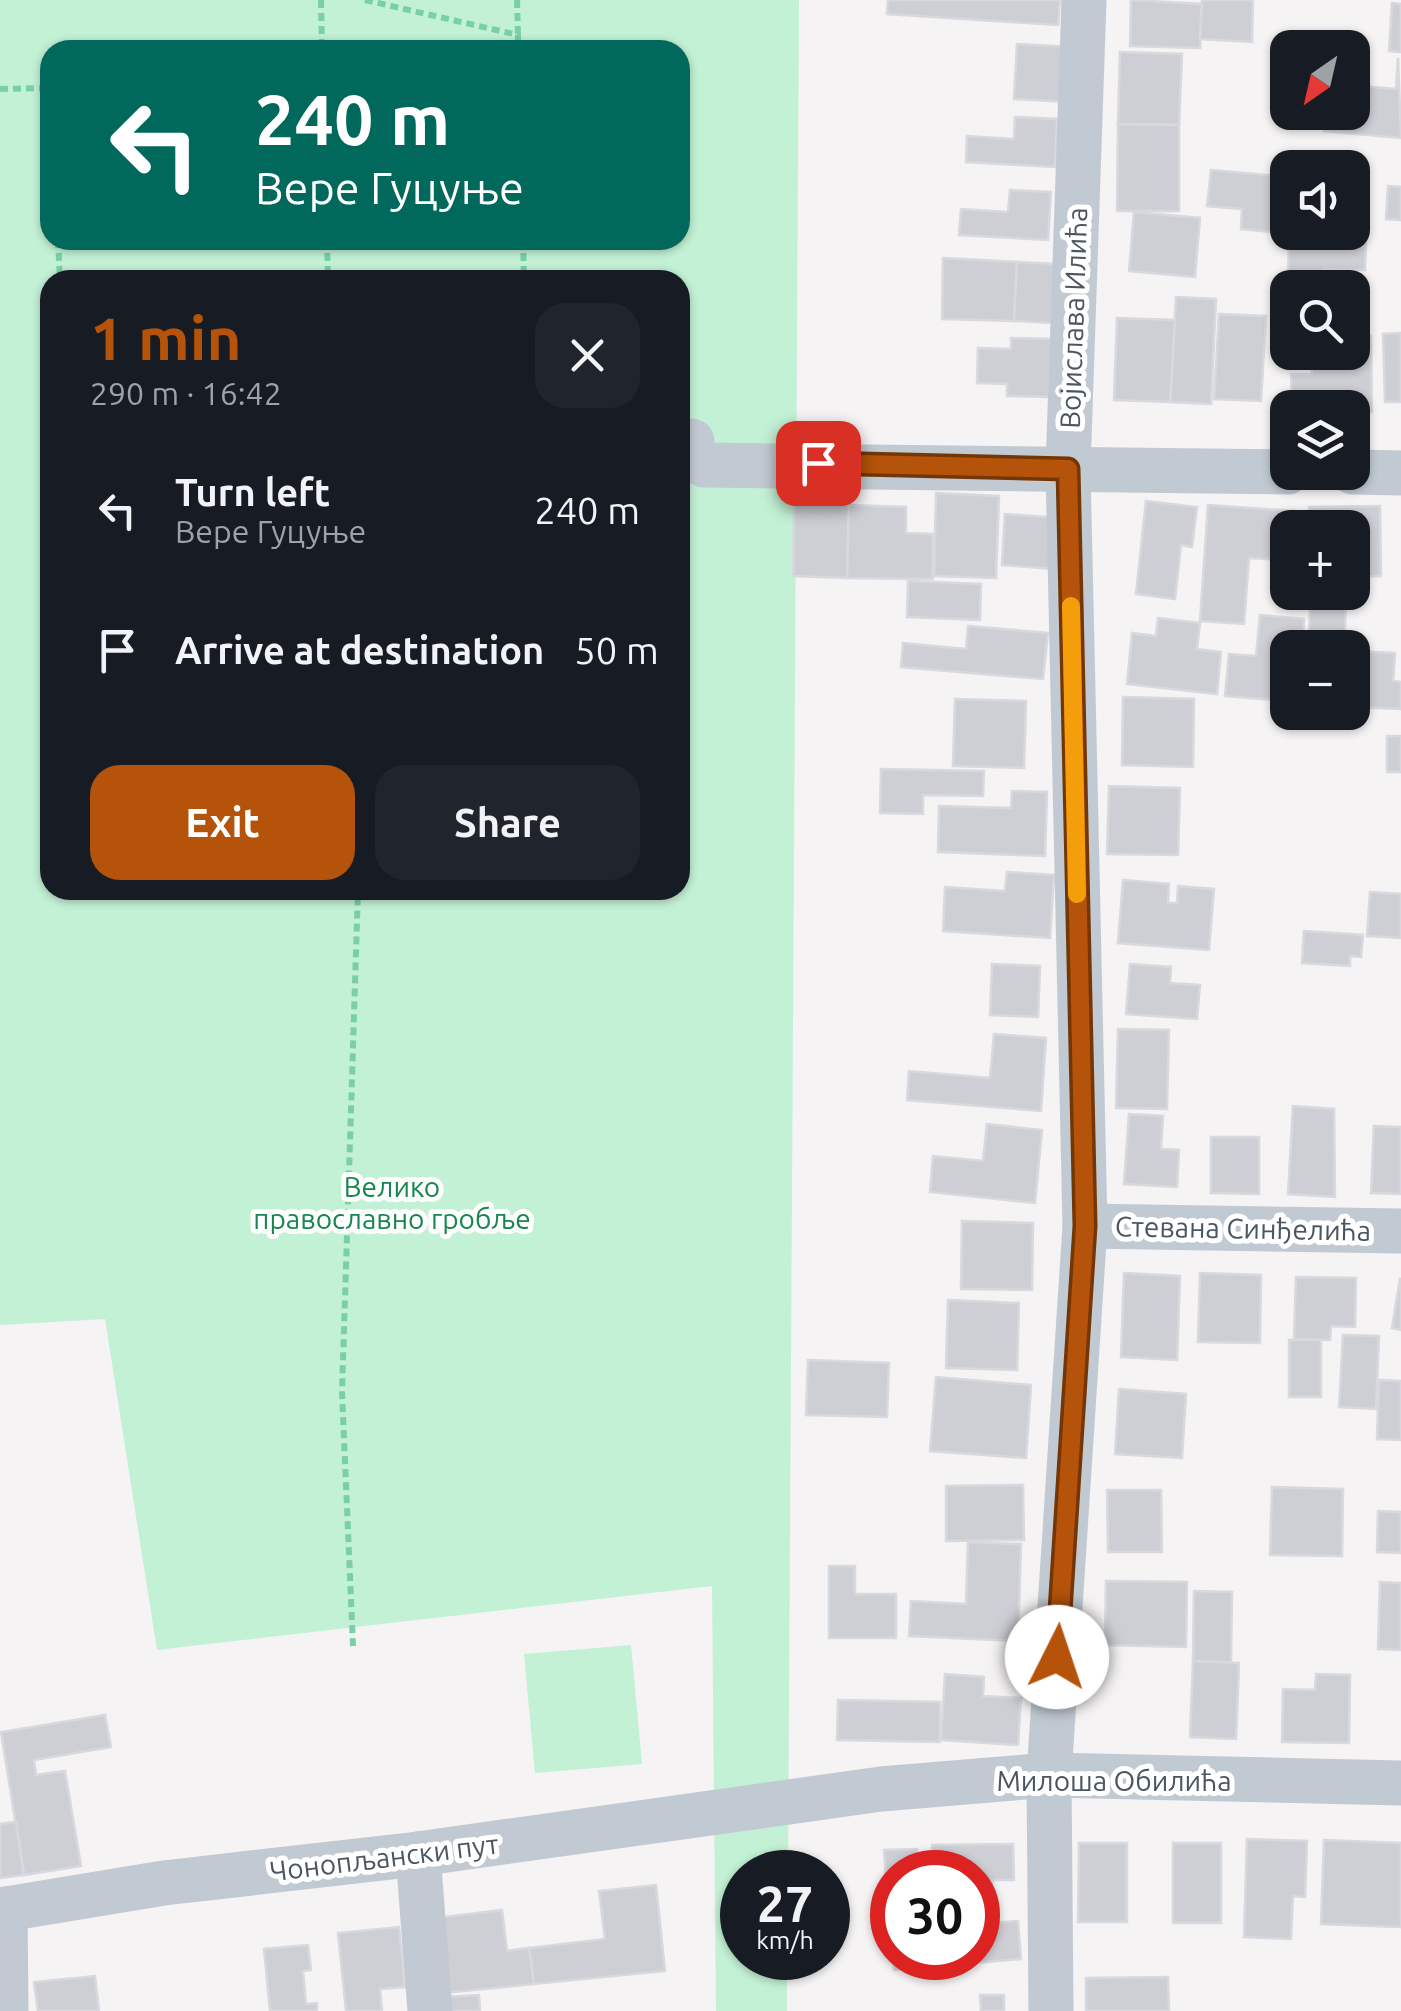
<!DOCTYPE html>
<html lang="en">
<head>
<meta charset="utf-8">
<style>
	:root { --surface:#171b24; --page:#20242c; --text:#f1f3f6; --muted:#9ea1a6; --accent:#b45309 }
	body { margin:0; font-family:Ubuntu,sans-serif; background:var(--page); color:var(--text); height:100vh; display:flex; flex-direction:column; font-size:38px; white-space:nowrap }
	* { box-sizing:border-box; margin:0 }
	p { font-size:32px; color:var(--muted) }
	.icon { flex:none; width:55px; height:55px; fill:none; stroke:currentColor; stroke-width:2; stroke-linecap:round; stroke-linejoin:round }
	.map { position:relative; flex:1; overflow:hidden }
	.details { position:absolute; left:40px; top:270px; width:650px; height:630px; display:flex; flex-direction:column; background:var(--surface); border-radius:30px; box-shadow:0 2px 8px #0004 }
	.details>* { flex:none }
	.guide { position:absolute; left:40px; top:40px; width:650px; height:210px; border-radius:30px; box-shadow:0 2px 8px #0004; background:#00695c; color:#fff; overflow:hidden }
	.needle { width:65px; rotate:214deg }
	.fabs { position:absolute; left:1270px; top:30px; display:grid; gap:20px }
	.fabs a { display:grid; place-items:center; width:100px; height:100px; border-radius:20px; background:var(--surface); box-shadow:0 2px 8px #0004; font-size:50px }
	.speed { position:absolute; left:720px; top:1850px; display:flex; gap:20px; font-size:50px; font-weight:700; text-align:center }
	.speed>* { display:grid; place-content:center; width:130px; height:130px; border-radius:50%; background:var(--surface); box-shadow:0 2px 8px #0004; line-height:1 }
	.speed small { font-size:25px; font-weight:400 }
	.speed .limit { border:15px solid #d22; background:#fff; color:#111 }
	.pin { position:absolute; display:grid; place-items:center; width:85px; height:85px; color:#fff; margin:-42px; border-radius:20px; box-shadow:0 5px 15px #0006 }
	.me { position:absolute; width:110px; margin:-55px; rotate:4deg; stroke-linejoin:round; filter:drop-shadow(0 0 8px #0008) }
	.turn { display:flex; align-items:center; gap:35px; height:210px; padding:0 50px; font-size:45px }
	.turn .icon { width:130px; height:130px; stroke-width:2.5 }
	.turn b { display:block; font-size:70px; line-height:85px }
	.round { display:grid; place-items:center; flex:none; width:105px; height:105px; border-radius:30px; background:var(--page) }
	.headline { display:flex; align-items:center; justify-content:space-between; height:170px; padding:0 50px }
	h1 { font-size:60px; font-weight:700; line-height:75px; color:var(--accent) }
	.button { display:flex; gap:20px; margin-top:auto; padding:20px 50px }
	.button a { flex:1; height:115px; border-radius:30px; background:var(--accent); color:#fff; font-size:40px; font-weight:700; line-height:115px; text-align:center }
	.button a+a { background:var(--page); color:var(--text) }
	ul { padding:0; list-style:none }
	li { display:flex; align-items:center; gap:30px; height:140px; padding:0 50px }
	li div { flex:1 }
	li b { display:block; font-size:38px }
	li em { font-style:normal }
	.map>svg:first-child { display:block }
	.green { fill:#c3f1d5; fill-rule:evenodd }
	.building { fill:#cdcfd5; stroke:#d7d9de; stroke-width:2.5 }
	.lines { fill:none; stroke-linecap:round; stroke-linejoin:round }
	.path { stroke:#7ad0a6; stroke-width:6; stroke-dasharray:8 5; stroke-linecap:butt }
	.minor { stroke:#c1cad2; stroke-width:45 }
	.route-casing { stroke:#753606; stroke-width:25 }
	.route { stroke:#b45309; stroke-width:18 }
	.slow { stroke:#f59e0b; stroke-width:18 }
	.labels { text-anchor:middle; dominant-baseline:central; stroke-width:10; stroke-linejoin:round; paint-order:stroke }
	.street-label { font-size:28px; fill:#4a5661; stroke:#fff }
	.park-label { font-size:28px; fill:#17864f; stroke:#fff }
</style>
</head>
<body>
<div class="map">
<svg width="1401" height="2011" viewBox="0 0 1401 2011">
	<rect width="100%" height="100%" fill="#f5f3f3"/>
	<g class="green">
		<path d="M 0,0 L 799,0 L 788,1872 L 742,1872 L 742,1958 L 787,1958 L 787,2011 L 716,2011 L 712,1586 L 157,1650 L 105,1319 L 0,1325 ZM 50,50 L 680,50 L 680,240 L 50,240 ZM 50,280 L 680,280 L 680,890 L 50,890 Z"/>
		<path d="M 631,1645 L 642,1764 L 535,1773 L 524,1654 Z"/>
	</g>
	<g class="building">
		<path d="M 888,0 L 1060,0 L 1058,25 L 887,14 Z"/>
		<path d="M 1131,0 L 1202,4 L 1200,48 L 1130,46 Z"/>
		<path d="M 1202,0 L 1253,0 L 1252,42 L 1200,39 Z"/>
		<path d="M 1392,3 L 1401,4 L 1401,52 L 1389,51 Z"/>
		<path d="M 1017,44 L 1070,47 L 1067,102 L 1014,99 Z"/>
		<path d="M 1120,52 L 1182,54 L 1179,125 L 1118,124 Z"/>
		<path d="M 1398,58 L 1401,138 L 1324,131 L 1326,112 L 1352,112 L 1352,85 L 1396,89 Z"/>
		<path d="M 1015,117 L 1057,119 L 1055,167 L 966,162 L 967,136 L 1014,139 Z"/>
		<path d="M 1118,124 L 1179,125 L 1179,211 L 1117,211 Z"/>
		<path d="M 1211,170 L 1287,177 L 1282,233 L 1241,229 L 1242,209 L 1207,206 Z"/>
		<path d="M 1388,186 L 1401,187 L 1401,220 L 1386,219 Z"/>
		<path d="M 1010,190 L 1051,192 L 1048,240 L 959,235 L 961,209 L 1008,212 Z"/>
		<path d="M 1134,212 L 1200,218 L 1195,277 L 1129,271 Z"/>
		<path d="M 1352,214 L 1367,214 L 1365,270 L 1323,269 L 1323,288 L 1288,288 L 1289,232 L 1352,232 Z"/>
		<path d="M 943,258 L 1017,262 L 1014,321 L 942,319 Z"/>
		<path d="M 1017,262 L 1055,264 L 1053,323 L 1014,321 Z"/>
		<path d="M 1176,297 L 1216,299 L 1211,404 L 1170,402 Z"/>
		<path d="M 1219,314 L 1266,316 L 1261,401 L 1214,399 Z"/>
		<path d="M 1117,318 L 1175,320 L 1170,402 L 1114,400 Z"/>
		<path d="M 1401,333 L 1401,402 L 1385,402 L 1383,334 Z"/>
		<path d="M 1352,336 L 1371,336 L 1372,412 L 1292,408 L 1291,374 L 1312,374 L 1312,352 L 1352,352 Z"/>
		<path d="M 1011,338 L 1051,339 L 1049,397 L 1007,396 L 1007,384 L 977,383 L 978,348 L 1011,349 Z"/>
		<path d="M 936,493 L 999,496 L 996,578 L 934,576 Z"/>
		<path d="M 1146,501 L 1197,507 L 1192,547 L 1181,545 L 1175,599 L 1136,594 Z"/>
		<path d="M 794,503 L 849,505 L 847,578 L 793,576 Z"/>
		<path d="M 849,505 L 906,507 L 906,533 L 933,534 L 933,579 L 847,578 Z"/>
		<path d="M 1208,505 L 1295,511 L 1294,528 L 1288,528 L 1288,560 L 1249,558 L 1244,624 L 1200,621 Z"/>
		<path d="M 1380,506 L 1381,576 L 1352,577 L 1352,528 L 1309,528 L 1309,507 Z"/>
		<path d="M 1005,514 L 1058,518 L 1054,569 L 1002,565 Z"/>
		<path d="M 908,581 L 981,584 L 980,620 L 907,617 Z"/>
		<rect x="1310" y="592" width="32" height="10"/>
		<path d="M 1310,602 L 1346,602 L 1344,648 L 1309,648 Z"/>
		<path d="M 1260,615 L 1304,619 L 1302,648 L 1288,648 L 1288,701 L 1225,696 L 1229,654 L 1256,656 Z"/>
		<path d="M 1158,618 L 1200,623 L 1197,649 L 1221,652 L 1217,694 L 1127,684 L 1132,633 L 1156,636 Z"/>
		<path d="M 968,626 L 1048,633 L 1043,679 L 901,667 L 903,643 L 966,649 Z"/>
		<path d="M 1352,651 L 1395,653 L 1393,681 L 1401,682 L 1401,709 L 1352,707 Z"/>
		<path d="M 1123,697 L 1194,699 L 1193,767 L 1122,765 Z"/>
		<path d="M 955,699 L 1026,701 L 1024,768 L 953,766 Z"/>
		<rect x="1387" y="736" width="14" height="36"/>
		<path d="M 881,769 L 984,771 L 983,796 L 923,795 L 923,814 L 880,813 Z"/>
		<path d="M 1109,786 L 1180,788 L 1178,855 L 1107,854 Z"/>
		<path d="M 1012,791 L 1047,792 L 1045,856 L 938,852 L 939,806 L 1011,808 Z"/>
		<path d="M 1007,872 L 1054,875 L 1050,938 L 943,931 L 945,887 L 1005,891 Z"/>
		<path d="M 1123,880 L 1169,884 L 1168,903 L 1177,903 L 1178,886 L 1214,889 L 1209,950 L 1118,943 Z"/>
		<path d="M 1370,892 L 1401,894 L 1401,938 L 1367,936 Z"/>
		<path d="M 1304,931 L 1363,935 L 1361,957 L 1350,956 L 1350,966 L 1302,963 Z"/>
		<path d="M 992,964 L 1040,966 L 1038,1017 L 990,1015 Z"/>
		<path d="M 1130,964 L 1171,967 L 1170,983 L 1200,985 L 1197,1019 L 1126,1014 Z"/>
		<path d="M 1118,1029 L 1169,1030 L 1167,1109 L 1116,1108 Z"/>
		<path d="M 994,1034 L 1046,1038 L 1041,1111 L 907,1100 L 909,1071 L 990,1078 Z"/>
		<path d="M 1293,1106 L 1334,1109 L 1335,1197 L 1288,1194 Z"/>
		<path d="M 1129,1114 L 1163,1116 L 1161,1149 L 1179,1150 L 1177,1187 L 1124,1184 Z"/>
		<path d="M 987,1124 L 1042,1130 L 1035,1203 L 930,1192 L 933,1156 L 983,1161 Z"/>
		<path d="M 1374,1126 L 1401,1127 L 1401,1194 L 1371,1193 Z"/>
		<path d="M 1211,1137 L 1259,1137 L 1259,1194 L 1211,1193 Z"/>
		<path d="M 962,1221 L 1033,1223 L 1032,1290 L 961,1289 Z"/>
		<path d="M 1124,1273 L 1180,1276 L 1177,1360 L 1121,1357 Z"/>
		<path d="M 1200,1273 L 1261,1275 L 1260,1343 L 1198,1342 Z"/>
		<path d="M 1296,1277 L 1356,1278 L 1355,1327 L 1331,1326 L 1330,1340 L 1294,1339 Z"/>
		<path d="M 1400,1279 L 1401,1279 L 1401,1330 L 1392,1328 Z"/>
		<path d="M 948,1300 L 1019,1303 L 1017,1370 L 946,1368 Z"/>
		<path d="M 1343,1335 L 1379,1336 L 1376,1409 L 1339,1407 Z"/>
		<rect x="1289" y="1340" width="32" height="57"/>
		<path d="M 808,1360 L 889,1363 L 887,1417 L 806,1415 Z"/>
		<path d="M 936,1377 L 1031,1385 L 1026,1458 L 930,1451 Z"/>
		<path d="M 1379,1380 L 1401,1381 L 1401,1440 L 1377,1439 Z"/>
		<path d="M 1119,1389 L 1186,1394 L 1182,1458 L 1115,1454 Z"/>
		<path d="M 1023,1485 L 1024,1540 L 946,1541 L 946,1486 Z"/>
		<path d="M 1272,1487 L 1343,1489 L 1342,1556 L 1270,1555 Z"/>
		<path d="M 1107,1490 L 1161,1490 L 1162,1552 L 1108,1552 Z"/>
		<path d="M 1378,1511 L 1401,1512 L 1401,1553 L 1377,1552 Z"/>
		<path d="M 968,1542 L 1021,1544 L 1018,1641 L 909,1636 L 911,1601 L 966,1604 Z"/>
		<path d="M 829,1566 L 855,1566 L 855,1594 L 896,1594 L 896,1638 L 829,1638 Z"/>
		<path d="M 1106,1581 L 1187,1582 L 1186,1647 L 1105,1645 Z"/>
		<path d="M 1380,1582 L 1401,1583 L 1401,1650 L 1378,1649 Z"/>
		<path d="M 1194,1591 L 1232,1592 L 1231,1663 L 1193,1661 Z"/>
		<path d="M 1193,1661 L 1239,1663 L 1236,1739 L 1190,1737 Z"/>
		<path d="M 945,1674 L 984,1677 L 983,1696 L 1021,1698 L 1018,1745 L 941,1740 Z"/>
		<path d="M 1316,1674 L 1350,1675 L 1349,1743 L 1282,1742 L 1283,1689 L 1315,1690 Z"/>
		<path d="M 838,1700 L 940,1702 L 940,1742 L 837,1740 Z"/>
		<path d="M 105,1715 L 111,1747 L 34,1760 L 36,1775 L 65,1771 L 81,1866 L 24,1875 L 1,1732 Z"/>
		<path d="M 16,1822 L 24,1875 L 0,1878 L 0,1824 Z"/>
		<path d="M 1247,1839 L 1307,1841 L 1305,1897 L 1293,1896 L 1291,1939 L 1244,1937 Z"/>
		<path d="M 1324,1840 L 1401,1843 L 1401,1927 L 1321,1924 Z"/>
		<path d="M 1079,1843 L 1127,1843 L 1127,1922 L 1078,1922 Z"/>
		<rect x="1173" y="1843" width="48" height="80"/>
		<path d="M 1013,1844 L 1014,1880 L 992,1880 L 992,1912 L 978,1912 L 978,1872 L 932,1872 L 932,1845 Z"/>
		<path d="M 917,1849 L 918,1872 L 892,1872 L 892,1926 L 889,1926 L 884,1850 Z"/>
		<path d="M 656,1885 L 665,1971 L 534,1984 L 529,1948 L 605,1939 L 599,1891 Z"/>
		<path d="M 502,1910 L 507,1951 L 529,1948 L 534,1984 L 444,1993 L 436,1918 Z"/>
		<path d="M 1018,1921 L 1021,1959 L 894,1970 L 893,1958 L 978,1958 L 978,1924 Z"/>
		<path d="M 399,1927 L 405,1987 L 380,1989 L 382,2011 L 346,2011 L 338,1933 Z"/>
		<path d="M 308,1945 L 311,1970 L 303,1971 L 306,2004 L 317,2003 L 317,2011 L 270,2011 L 264,1949 Z"/>
		<path d="M 95,1976 L 99,2011 L 38,2011 L 34,1982 Z"/>
		<path d="M 1168,1977 L 1169,2011 L 1086,2011 L 1086,1978 Z"/>
		<path d="M 479,1995 L 480,2011 L 449,2011 L 448,1997 Z"/>
		<path d="M 980,1995 L 1004,1995 L 1004,2011 L 981,2011 Z"/>
	</g>
	<g class="lines">
		<g class="path">
			<path d="M 321,0 L 322,50"/>
			<path d="M 365,0 L 518,35 L 518,50"/>
			<path d="M 517,0 L 518,35"/>
			<path d="M 0,89 L 47,88 L 50,133"/>
			<path d="M 58,240 L 60,280"/>
			<path d="M 327,240 L 328,280"/>
			<path d="M 523,240 L 524,280"/>
			<path d="M 353,1646 L 342,1392 L 358,890"/>
		</g>
		<g class="minor">
			<path d="M 692,441 L 693,455 L 704,465 L 1288,472"/>
			<path d="M 1352,472 L 1401,473"/>
			<path d="M 1085,1226 L 1401,1231"/>
			<path d="M 418,1854 L 430,2011"/>
			<path d="M 5,1909 L 6,2011"/>
			<path d="M 0,1910 L 164,1883 L 418,1854 L 881,1789 L 1049,1775 L 1401,1783"/>
			<path d="M 1051,2011 L 1049,1775 L 1085,1226 L 1068,469 L 1084,0"/>
		</g>
	</g>
	<g class="lines">
		<g class="route-casing">
			<path id="route" d="M 818,463 L 1068,469 L 1085,1226 L 1057,1657"/>
		</g>
		<use href="#route" class="route"/>
		<path class="slow" d="M 1071,606 L 1077,894"/>
	</g>
	<g class="labels">
		<g class="street-label">
			<text transform="translate(1073 318) rotate(-88)">Војислава Илића</text>
			<text transform="translate(1243 1228) rotate(1)">Стевана Синђелића</text>
			<text x="1114" y="1780">Милоша Обилића</text>
			<text transform="translate(384 1857) rotate(-7)">Чонопљански пут</text>
		</g>
		<g class="park-label">
			<text x="392" y="1186">Велико<tspan x="392" dy="32">православно гробље</tspan></text>
		</g>
	</g>
</svg>
<div class="fabs">
<a><svg class="needle" viewBox="-14 -14 28 28"><path d="M0-13l5 13h-10z" fill="#e53935"/><path d="M0 13l5-13h-10z" fill="#9ea1a6"/></svg></a>
<a><svg class="icon" aria-label="sound" viewBox="0 0 24 24"><path d="M4 9h4l5-4v14l-5-4H4zM17 9q2 3 0 6"/></svg></a>
<a><svg class="icon" aria-label="search" viewBox="0 0 24 24"><circle cx="10" cy="10" r="6"/><path d="M15 15l6 6"/></svg></a>
<a><svg class="icon" aria-label="layers" viewBox="0 0 24 24"><path d="M12 4l9 5-9 5-9-5zM3 14l9 5 9-5"/></svg></a>
<a>+</a>
<a>−</a>
</div>
<div class="speed"><div>27<small>km/h</small></div><div class="limit">30</div></div>
<div class="pin" style="left:818px;top:463px;background:#d93025"><svg class="icon" aria-label="arrive" viewBox="0 0 24 24"><path d="M6 21V4h12l-3 4 3 4H6"/></svg></div>
<svg class="me" style="left:1057px;top:1657px" viewBox="-20 -20 40 40"><circle r="19" fill="#fff"/><path d="M0-13L10 11 0 6-10 11z" fill="#b45309"/></svg>
<div class="guide">
<div class="turn"><svg class="icon" aria-label="left" viewBox="0 0 24 24"><path d="M17 20v-9H6M10 6l-5 5 5 5"/></svg><div><b>240 m</b>Вере Гуцуње</div></div>
</div>
<section class="details">
<div class="headline"><div><h1>1 min</h1><p>290 m · 16:42</p></div><a class="round"><svg class="icon" aria-label="close" viewBox="0 0 24 24"><path d="M6 6l12 12M18 6L6 18"/></svg></a></div>
<ul>
<li><svg class="icon" aria-label="left" viewBox="0 0 24 24"><path d="M17 20v-9H6M10 6l-5 5 5 5"/></svg><div><b>Turn left</b><p>Вере Гуцуње</p></div><em>240 m</em></li>
<li><svg class="icon" aria-label="arrive" viewBox="0 0 24 24"><path d="M6 21V4h12l-3 4 3 4H6"/></svg><div><b>Arrive at destination</b></div><em>50 m</em></li>
</ul>
<div class="button"><a>Exit</a><a>Share</a></div>
</section>
</div>
</body>
</html>
